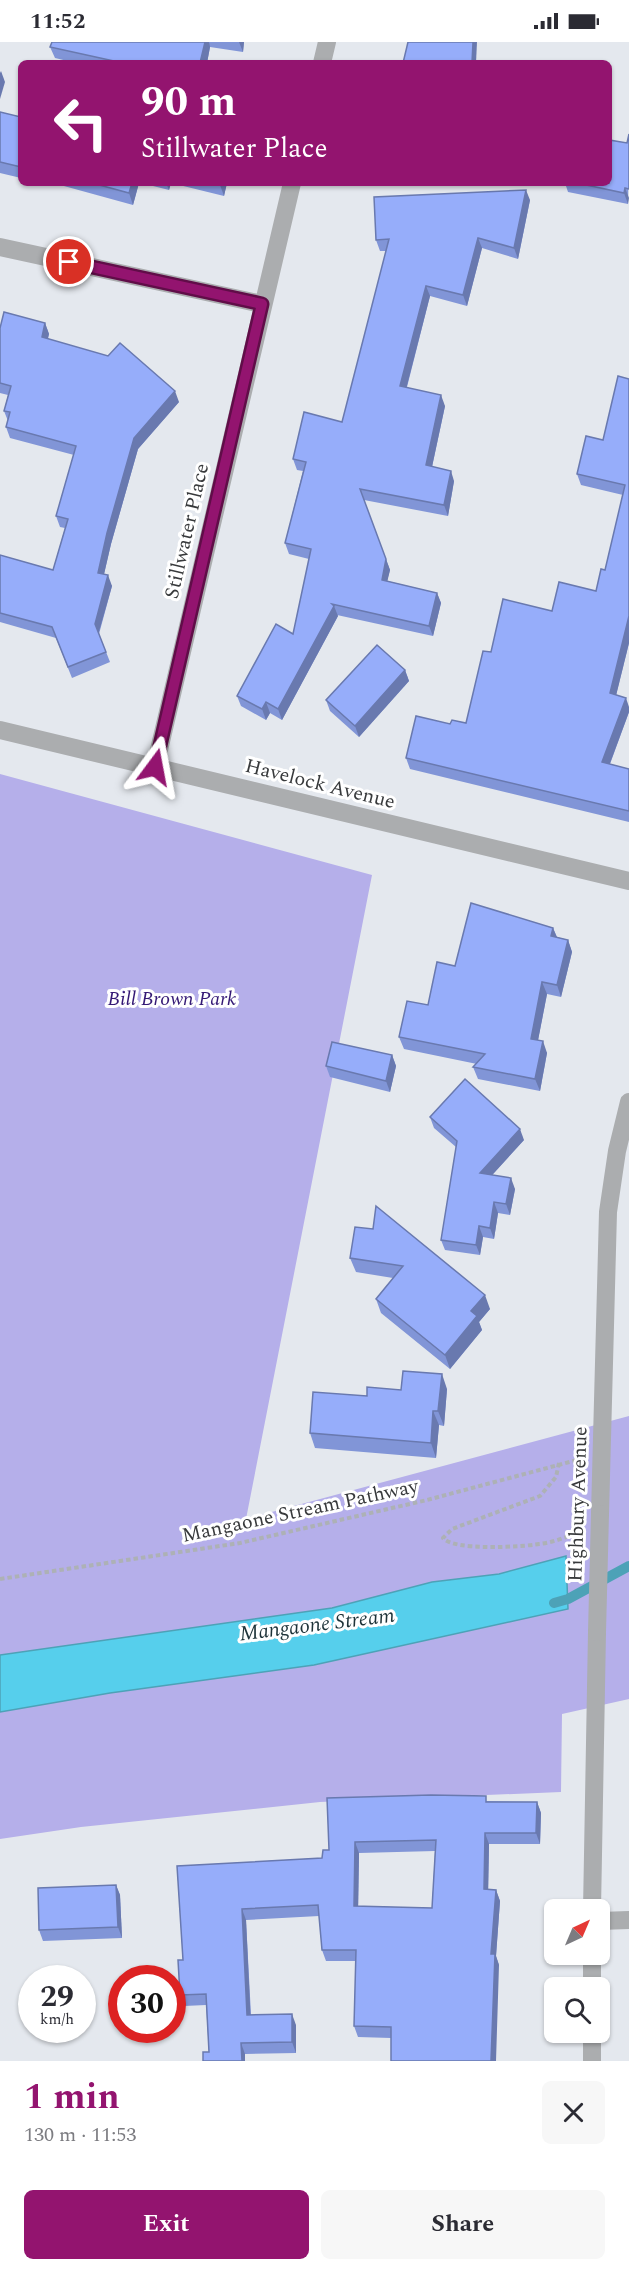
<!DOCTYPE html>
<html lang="en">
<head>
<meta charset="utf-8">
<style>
	:root { --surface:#fff; --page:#f7f7f7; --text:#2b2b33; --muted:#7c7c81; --accent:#93146f }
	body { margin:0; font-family:Spectral,serif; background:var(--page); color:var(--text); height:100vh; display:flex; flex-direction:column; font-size:22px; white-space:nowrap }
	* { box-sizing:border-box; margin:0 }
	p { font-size:20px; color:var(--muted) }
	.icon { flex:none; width:33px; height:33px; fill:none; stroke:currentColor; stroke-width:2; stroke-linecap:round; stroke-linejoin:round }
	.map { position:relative; height:2019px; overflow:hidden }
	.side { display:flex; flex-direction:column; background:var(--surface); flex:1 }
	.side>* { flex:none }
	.hud { position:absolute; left:18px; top:18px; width:594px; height:126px; border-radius:9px; box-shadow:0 2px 4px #0004; background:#93146f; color:#fff; overflow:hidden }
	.needle { width:39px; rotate:44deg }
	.tools { position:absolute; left:544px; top:1857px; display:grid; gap:12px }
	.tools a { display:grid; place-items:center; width:66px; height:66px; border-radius:9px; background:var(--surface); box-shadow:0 2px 4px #0004; font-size:30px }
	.speed { position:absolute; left:18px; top:1923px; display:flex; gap:12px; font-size:30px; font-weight:700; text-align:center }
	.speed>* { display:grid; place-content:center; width:78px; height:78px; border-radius:50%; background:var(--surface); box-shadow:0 2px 4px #0004; line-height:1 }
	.speed small { font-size:15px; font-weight:400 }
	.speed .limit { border:9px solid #d22; background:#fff; color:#111 }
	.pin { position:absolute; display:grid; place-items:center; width:51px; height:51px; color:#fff; margin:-26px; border:3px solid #fff; border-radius:50%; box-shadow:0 2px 6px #0007 }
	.me { position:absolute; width:66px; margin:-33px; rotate:13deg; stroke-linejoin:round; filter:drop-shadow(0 0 4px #0008) }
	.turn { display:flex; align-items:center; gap:21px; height:126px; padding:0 24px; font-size:27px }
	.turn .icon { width:78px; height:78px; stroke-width:2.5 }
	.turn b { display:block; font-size:42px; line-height:51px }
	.round { display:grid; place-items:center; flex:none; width:63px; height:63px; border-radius:9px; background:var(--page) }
	.headline { display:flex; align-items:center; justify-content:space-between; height:102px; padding:0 24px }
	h1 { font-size:36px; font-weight:700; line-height:45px; color:var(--accent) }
	.primary-button { display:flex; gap:12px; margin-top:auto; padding:12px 24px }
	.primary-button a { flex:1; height:69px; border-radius:9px; background:var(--accent); color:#fff; font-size:24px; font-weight:700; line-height:69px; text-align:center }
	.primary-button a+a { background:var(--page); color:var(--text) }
	.status { display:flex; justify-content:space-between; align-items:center; height:42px; padding:0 30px; background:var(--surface); direction:ltr }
	.status svg { height:16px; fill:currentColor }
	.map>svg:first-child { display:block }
	.green { fill:#b5afea }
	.water { fill:#56cfec; stroke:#4da2b7; stroke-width:1.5 }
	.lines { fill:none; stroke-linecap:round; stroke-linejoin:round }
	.stream { stroke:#4da2b7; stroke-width:10 }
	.path { stroke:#adb1b5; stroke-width:4; stroke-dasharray:4.5 3; stroke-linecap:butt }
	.minor { stroke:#abadaf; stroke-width:18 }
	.minor-bridge { stroke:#abadaf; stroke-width:18 }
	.wall { fill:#8195d7; fill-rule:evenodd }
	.shaded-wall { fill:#6979af }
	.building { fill:#96adfa; stroke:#6979af; stroke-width:1.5; fill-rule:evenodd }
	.route-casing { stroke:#600d48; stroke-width:15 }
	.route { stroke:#93146f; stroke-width:10 }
	.labels { text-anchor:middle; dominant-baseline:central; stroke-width:6; stroke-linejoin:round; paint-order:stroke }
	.street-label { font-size:20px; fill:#383a3c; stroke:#fff }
	.park-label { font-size:20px; font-style:italic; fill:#341975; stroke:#fff }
	.water-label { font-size:21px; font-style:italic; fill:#1e3339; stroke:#fff }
</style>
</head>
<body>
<div class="status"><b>11:52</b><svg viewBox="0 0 49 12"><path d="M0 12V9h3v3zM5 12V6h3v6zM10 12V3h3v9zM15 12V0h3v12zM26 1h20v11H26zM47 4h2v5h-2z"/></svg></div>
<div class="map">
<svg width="629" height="2019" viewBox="0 0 629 2019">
	<rect width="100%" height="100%" fill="#e4e8ee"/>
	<path class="green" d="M 0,732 L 372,833 L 246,1477 L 629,1374 L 629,1657 L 562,1672 L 561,1750 L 320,1760 L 81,1785 L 0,1797 Z"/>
	<path class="water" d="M 566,1514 L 568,1567 L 314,1623 L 110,1651 L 0,1670 L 0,1613 L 332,1566 L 432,1540 L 499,1532 Z"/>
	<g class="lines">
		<path class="stream" d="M 554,1561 L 568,1557 L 629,1524"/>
		<g class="path">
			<path d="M 559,1421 L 556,1435 L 540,1454 L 452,1487 L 443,1496 C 453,1509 522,1505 539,1502 C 551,1501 563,1496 575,1492"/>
			<path d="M 0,1537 L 240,1501 L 427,1458 L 577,1418"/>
		</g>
		<g class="minor">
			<path d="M 322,21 L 327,0"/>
			<path d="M 0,205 L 262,262"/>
			<path d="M 0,688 L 629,839"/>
			<path d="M 155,725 L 292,141"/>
			<path d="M 600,1472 L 608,1170 L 617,1109 L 629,1060"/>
			<path d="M 592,1868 L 597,1590"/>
			<path d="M 600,1879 L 629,1878"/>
			<path d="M 592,1912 L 592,1946"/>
			<path d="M 592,1990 L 592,2019"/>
		</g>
		<path class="minor-bridge" d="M 597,1590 L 600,1472"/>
	</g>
	<g class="wall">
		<path d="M 52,0 L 244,0 L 243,10 L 210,5 L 207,21 L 76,21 L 55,16 L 50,5 Z"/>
		<path d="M 0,70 L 21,75 L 21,136 L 0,131 Z"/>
		<path d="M 629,92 L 628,162 L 568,150 L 565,141 L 609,141 L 627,101 Z"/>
		<path d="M 53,141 L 139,141 L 133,163 Z"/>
		<path d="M 141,141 L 227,141 L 224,154 L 171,141 L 169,148 Z"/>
		<path d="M 530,158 L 518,217 L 482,206 L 467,264 L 430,254 L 407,345 L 445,364 L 432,425 L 454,439 L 448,474 L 364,458 L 390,528 L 387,539 L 437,551 L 441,561 L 433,594 L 337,573 L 338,574 L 282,678 L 270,671 L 266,678 L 241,664 L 237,654 L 293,592 L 309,517 L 289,512 L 285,501 L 303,429 L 297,428 L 293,417 L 342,380 L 387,209 L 380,209 L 376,198 Z"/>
		<path d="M 45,281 L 49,292 L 48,297 L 179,360 L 138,407 L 111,502 L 104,532 L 112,544 L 99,592 L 110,620 L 72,636 L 56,596 L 0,580 L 0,513 L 53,528 L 65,486 L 60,485 L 56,474 L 74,413 L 10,396 L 6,385 L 8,379 L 4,369 L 8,353 L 0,351 L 0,286 Z"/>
		<path d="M 629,337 L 629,601 L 616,653 L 629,670 L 610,722 L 629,727 L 629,780 L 410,727 L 406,716 L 450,682 L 466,681 L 491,610 L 552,569 L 596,549 L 605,528 L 623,453 L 581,443 L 577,432 L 603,398 Z"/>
		<path d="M 405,628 L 409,639 L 359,695 L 330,669 L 326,658 Z"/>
		<path d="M 553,886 L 557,895 L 568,898 L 572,910 L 561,955 L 547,952 L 538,998 L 547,1011 L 540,1049 L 478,1037 L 473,1025 L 477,1022 L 404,1007 L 399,995 L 428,963 L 455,924 Z"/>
		<path d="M 392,1013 L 396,1024 L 390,1050 L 330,1035 L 326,1024 Z"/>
		<path d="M 430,1075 L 524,1098 L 492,1133 L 515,1147 L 510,1173 L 498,1171 L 494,1197 L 483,1195 L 480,1213 L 445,1208 L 441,1198 L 456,1105 L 434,1086 Z"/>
		<path d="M 355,1185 L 490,1267 L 479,1280 L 482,1288 L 450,1327 L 381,1271 L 376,1257 L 393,1236 L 356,1230 L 350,1216 Z"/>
		<path d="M 447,1347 L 444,1384 L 439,1383 L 436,1416 L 315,1406 L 310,1391 L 367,1354 L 401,1348 Z"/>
		<path d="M 327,1756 L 537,1760 L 541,1771 L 540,1802 L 489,1802 L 488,1848 L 496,1848 L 500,1859 L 496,1914 L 499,1923 L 391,1996 L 358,1995 L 354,1984 L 356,1919 L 326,1919 L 322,1908 L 319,1874 L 246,1878 L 251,1973 L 296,1983 L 296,2011 L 245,2012 L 245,2019 L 203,2019 L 209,2010 L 206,1963 L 184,1964 L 180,1953 L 183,1918 L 177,1824 L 322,1816 L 329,1808 ZM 435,1809 L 432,1866 L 358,1864 L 359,1811 Z"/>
		<path d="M 116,1843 L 120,1853 L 122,1896 L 43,1899 L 39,1888 Z"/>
	</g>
	<g class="shaded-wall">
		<path d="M 205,0 L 209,0 L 210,5 L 207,21 L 200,21 Z"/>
		<path d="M 239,0 L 244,0 L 243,10 Z"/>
		<path d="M 473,0 L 477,0 L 476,21 L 472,21 Z"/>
		<path d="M 1,29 L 5,40 L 0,57 L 0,31 Z"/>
		<path d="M 132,141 L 139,141 L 133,163 L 129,151 Z"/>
		<path d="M 166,141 L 171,141 L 169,148 Z"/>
		<path d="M 220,141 L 227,141 L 224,154 L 220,143 Z"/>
		<path d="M 625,146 L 629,156 L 628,162 L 624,151 Z"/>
		<path d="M 526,148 L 530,158 L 518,217 L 514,206 Z"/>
		<path d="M 478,196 L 482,206 L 467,264 L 463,253 Z"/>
		<path d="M 426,244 L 430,254 L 404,355 L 400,344 Z"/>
		<path d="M 45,281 L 49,292 L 45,306 L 42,295 Z"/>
		<path d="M 175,349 L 179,360 L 138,407 L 111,502 L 102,541 L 98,531 L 107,491 L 134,396 Z"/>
		<path d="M 441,353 L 445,364 L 430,434 L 426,423 Z"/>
		<path d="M 451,429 L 454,439 L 448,474 L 444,463 Z"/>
		<path d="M 386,517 L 390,528 L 385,549 L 382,538 Z"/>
		<path d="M 108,533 L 112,544 L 98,593 L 95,582 Z"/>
		<path d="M 437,551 L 441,561 L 433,594 L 429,584 Z"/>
		<path d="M 334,564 L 338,574 L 282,678 L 278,667 Z"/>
		<path d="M 629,574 L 629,601 L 614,662 L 610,651 Z"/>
		<path d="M 405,628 L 409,639 L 359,695 L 355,684 Z"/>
		<path d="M 626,656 L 629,665 L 629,670 L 606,732 L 602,720 Z"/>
		<path d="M 266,660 L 270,671 L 266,678 L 262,667 Z"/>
		<path d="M 553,886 L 558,898 L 551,894 Z"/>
		<path d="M 568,898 L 572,910 L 561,955 L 557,943 Z"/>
		<path d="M 542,940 L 547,952 L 536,1009 L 531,997 Z"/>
		<path d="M 543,999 L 547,1011 L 540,1049 L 535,1037 Z"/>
		<path d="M 392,1013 L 396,1024 L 390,1050 L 386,1039 Z"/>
		<path d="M 520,1087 L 524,1098 L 484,1142 L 480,1131 Z"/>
		<path d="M 511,1136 L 515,1147 L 510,1173 L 506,1162 Z"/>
		<path d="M 494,1160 L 498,1171 L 494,1197 L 490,1186 Z"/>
		<path d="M 479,1184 L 483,1195 L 480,1213 L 476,1203 Z"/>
		<path d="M 485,1253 L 490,1267 L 479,1280 L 482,1288 L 450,1327 L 445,1313 L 471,1269 Z"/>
		<path d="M 442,1332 L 447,1347 L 444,1384 L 438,1369 Z"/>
		<path d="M 433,1369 L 439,1383 L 436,1416 L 431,1401 Z"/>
		<path d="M 537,1760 L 541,1771 L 540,1802 L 536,1791 Z"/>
		<path d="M 485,1791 L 489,1802 L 488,1858 L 484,1847 Z"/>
		<path d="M 355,1800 L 359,1811 L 358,1875 L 354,1864 Z"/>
		<path d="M 116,1843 L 120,1853 L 122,1896 L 118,1885 Z"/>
		<path d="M 496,1848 L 500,1859 L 496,1914 L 499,1923 L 496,2019 L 491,2019 L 491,1912 Z"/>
		<path d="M 242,1867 L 246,1878 L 251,1984 L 247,1973 Z"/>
		<path d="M 292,1972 L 296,1983 L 296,2011 L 292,2000 Z"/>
		<path d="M 241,2001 L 245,2012 L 245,2019 L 242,2019 Z"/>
	</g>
	<g class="building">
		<path d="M 52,0 L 205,0 L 200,21 L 123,21 L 50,5 Z"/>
		<path d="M 408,0 L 473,0 L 472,21 L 403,21 Z"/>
		<path d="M 0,70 L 21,75 L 21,125 L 0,120 Z"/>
		<path d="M 629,92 L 629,147 L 625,146 L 624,151 L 577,141 L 609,141 L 609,98 L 627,101 Z"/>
		<path d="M 92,141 L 132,141 L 129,151 Z"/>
		<path d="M 526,148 L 514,206 L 478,196 L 463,253 L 426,244 L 400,344 L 441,353 L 426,423 L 451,429 L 444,463 L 360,447 L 386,517 L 382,538 L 437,551 L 429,584 L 332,562 L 334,564 L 278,667 L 266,660 L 262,667 L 237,654 L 276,582 L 293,592 L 311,507 L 285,501 L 306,420 L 293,417 L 304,370 L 342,380 L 389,197 L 376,198 L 374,155 Z"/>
		<path d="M 4,270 L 45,281 L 42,295 L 108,314 L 120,301 L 175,349 L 134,396 L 107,491 L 98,531 L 108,533 L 95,582 L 106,610 L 68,625 L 52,585 L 0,571 L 0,513 L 53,528 L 68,477 L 56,474 L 76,404 L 6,385 L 10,370 L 4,369 L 11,344 L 0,341 L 0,286 Z"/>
		<path d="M 618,334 L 629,337 L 629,574 L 610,651 L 626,656 L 602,720 L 629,727 L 629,769 L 406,716 L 416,674 L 450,682 L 452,678 L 466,681 L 483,609 L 491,610 L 503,557 L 552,569 L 559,540 L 596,549 L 601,527 L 605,528 L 625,443 L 577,432 L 586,394 L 603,398 Z"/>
		<path d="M 377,603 L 405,628 L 355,684 L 326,658 Z"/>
		<path d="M 471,861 L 553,886 L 551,894 L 568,898 L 557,943 L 542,940 L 531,997 L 543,999 L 535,1037 L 473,1025 L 485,1012 L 399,995 L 407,959 L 428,963 L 437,920 L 455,924 Z"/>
		<path d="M 332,1000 L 392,1013 L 386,1039 L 326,1024 Z"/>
		<path d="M 465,1037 L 520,1087 L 480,1131 L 511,1136 L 506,1162 L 494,1160 L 490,1186 L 479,1184 L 476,1203 L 441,1198 L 457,1099 L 430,1075 Z"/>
		<path d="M 376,1164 L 485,1253 L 471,1269 L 477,1274 L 445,1313 L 376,1257 L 403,1224 L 350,1216 L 355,1185 L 373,1187 Z"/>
		<path d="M 403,1329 L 442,1332 L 438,1369 L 433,1369 L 431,1401 L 310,1391 L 313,1350 L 367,1354 L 367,1345 L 401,1348 Z"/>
		<path d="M 431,1753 L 486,1754 L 486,1760 L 537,1760 L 536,1791 L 485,1791 L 484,1847 L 496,1848 L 491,1912 L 495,1912 L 491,2019 L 391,2019 L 391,1985 L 354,1984 L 356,1908 L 322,1908 L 318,1863 L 242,1867 L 247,1973 L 292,1972 L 292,2000 L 241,2001 L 242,2019 L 203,2019 L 203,2010 L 209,2010 L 206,1952 L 180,1953 L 178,1918 L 183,1918 L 177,1824 L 322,1816 L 323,1808 L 329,1808 L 327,1756 ZM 436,1798 L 432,1866 L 354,1864 L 355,1800 Z"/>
		<path d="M 116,1843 L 118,1885 L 39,1888 L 38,1846 Z"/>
	</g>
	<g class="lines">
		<g class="route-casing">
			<path id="route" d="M 69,220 L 262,262 L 155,725"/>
		</g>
		<use href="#route" class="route"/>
	</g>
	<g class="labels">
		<g class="street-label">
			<text transform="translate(187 489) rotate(-77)">Stillwater Place</text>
			<text transform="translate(320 742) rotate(14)">Havelock Avenue</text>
			<text transform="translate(578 1462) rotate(-88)">Highbury Avenue</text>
			<text transform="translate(300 1469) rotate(-12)">Mangaone Stream Pathway</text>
		</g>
		<g class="park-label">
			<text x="172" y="957">Bill Brown Park</text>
		</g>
		<g class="water-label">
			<text transform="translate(317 1583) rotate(-7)">Mangaone Stream</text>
		</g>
	</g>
</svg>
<div class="tools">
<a><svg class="needle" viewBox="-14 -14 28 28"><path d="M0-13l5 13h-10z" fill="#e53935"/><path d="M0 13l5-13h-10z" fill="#7c7c81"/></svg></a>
<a><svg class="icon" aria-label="search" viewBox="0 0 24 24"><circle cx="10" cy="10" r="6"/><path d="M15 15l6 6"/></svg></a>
</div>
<div class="speed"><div>29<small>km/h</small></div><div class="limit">30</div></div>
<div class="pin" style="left:69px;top:220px;background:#d93025"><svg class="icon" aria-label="arrive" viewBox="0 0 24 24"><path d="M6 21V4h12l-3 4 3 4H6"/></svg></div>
<svg class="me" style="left:155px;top:725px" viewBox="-20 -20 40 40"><path d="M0-17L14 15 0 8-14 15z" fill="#93146f" stroke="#fff" stroke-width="4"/></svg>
<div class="hud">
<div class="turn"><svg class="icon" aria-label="left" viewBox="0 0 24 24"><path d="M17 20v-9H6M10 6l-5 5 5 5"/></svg><div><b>90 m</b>Stillwater Place</div></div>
</div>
</div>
<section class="side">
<div class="headline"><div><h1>1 min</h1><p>130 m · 11:53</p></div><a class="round"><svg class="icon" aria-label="close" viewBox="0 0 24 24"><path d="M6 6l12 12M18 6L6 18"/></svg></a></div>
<div class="primary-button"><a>Exit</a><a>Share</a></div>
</section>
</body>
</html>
